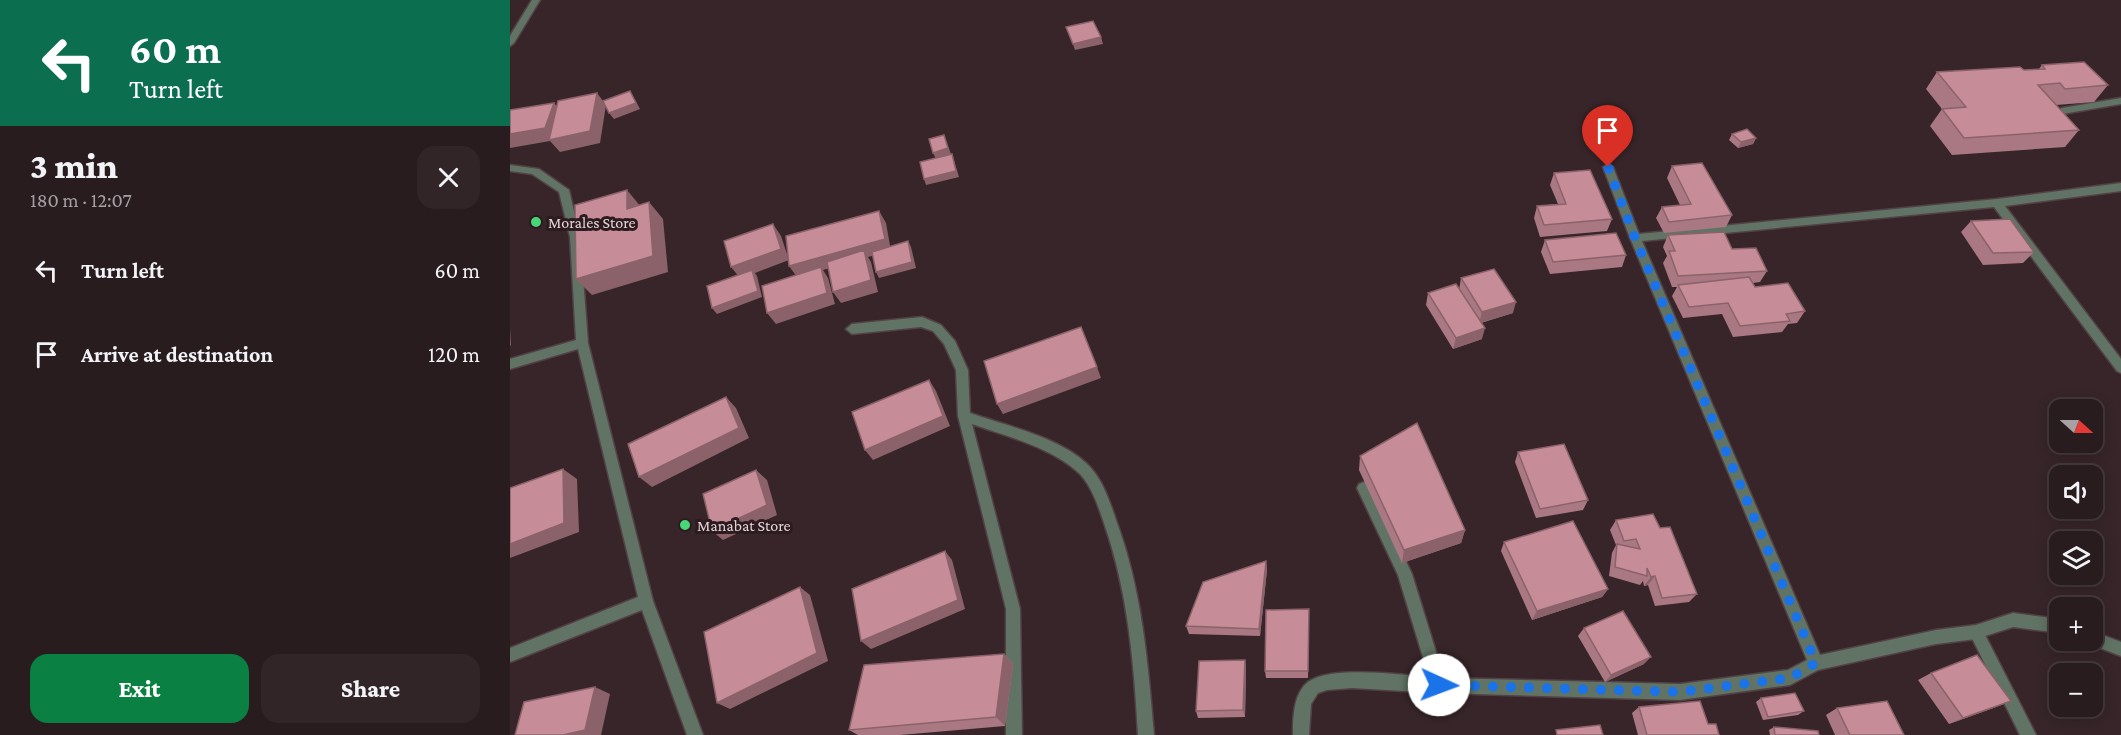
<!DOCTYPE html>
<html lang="en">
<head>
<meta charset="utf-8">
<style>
	:root { --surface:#291c1f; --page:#312528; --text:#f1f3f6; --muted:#a5a1a4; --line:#453a3d; --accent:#0b8043 }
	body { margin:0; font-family:"Crimson Pro",serif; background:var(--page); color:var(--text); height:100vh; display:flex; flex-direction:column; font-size:22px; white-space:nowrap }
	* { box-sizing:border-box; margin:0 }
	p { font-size:20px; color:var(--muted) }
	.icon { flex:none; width:33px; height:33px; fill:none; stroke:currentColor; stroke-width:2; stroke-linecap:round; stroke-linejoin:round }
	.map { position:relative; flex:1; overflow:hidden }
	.side { display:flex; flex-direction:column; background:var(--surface); width:510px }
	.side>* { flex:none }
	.guide { background:#0b6e4f; color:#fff; overflow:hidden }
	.needle { width:39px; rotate:111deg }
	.controls { position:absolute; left:1539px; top:399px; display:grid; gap:12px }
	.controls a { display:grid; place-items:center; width:54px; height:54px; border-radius:12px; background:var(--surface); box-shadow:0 3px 15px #0003,0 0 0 2px var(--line); font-size:30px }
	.pin { position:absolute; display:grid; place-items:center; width:51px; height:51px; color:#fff; margin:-62px -26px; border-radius:50% 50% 50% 0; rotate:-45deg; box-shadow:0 0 6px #0007 }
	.pin .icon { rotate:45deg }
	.me { position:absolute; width:66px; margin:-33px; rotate:92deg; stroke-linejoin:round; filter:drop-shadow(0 0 4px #0008) }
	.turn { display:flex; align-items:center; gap:21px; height:126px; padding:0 30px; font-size:27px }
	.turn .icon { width:78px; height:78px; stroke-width:2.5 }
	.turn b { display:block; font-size:42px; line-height:51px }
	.round { display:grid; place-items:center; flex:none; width:63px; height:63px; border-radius:18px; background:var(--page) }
	.summary { display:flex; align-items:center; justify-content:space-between; height:102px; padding:0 30px }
	h1 { font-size:36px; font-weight:800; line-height:45px }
	.primary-button { display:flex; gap:12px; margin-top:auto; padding:12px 30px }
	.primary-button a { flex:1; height:69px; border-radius:18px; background:var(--accent); color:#fff; font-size:24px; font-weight:800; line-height:69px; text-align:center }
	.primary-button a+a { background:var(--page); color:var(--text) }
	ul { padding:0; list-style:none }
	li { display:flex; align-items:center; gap:18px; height:84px; padding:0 30px }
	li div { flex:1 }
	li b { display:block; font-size:22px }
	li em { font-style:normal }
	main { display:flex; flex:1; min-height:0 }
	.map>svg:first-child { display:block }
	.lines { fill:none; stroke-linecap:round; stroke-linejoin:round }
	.lane-casing { stroke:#524145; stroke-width:3 }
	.street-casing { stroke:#524145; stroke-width:3 }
	.lane { fill:#607364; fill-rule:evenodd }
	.street { fill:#607364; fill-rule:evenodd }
	.wall { fill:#aa7883 }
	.shaded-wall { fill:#8b626a }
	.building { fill:#c68c98; stroke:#8b626a; stroke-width:1.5 }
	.route { stroke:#1a73e8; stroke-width:10; stroke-dasharray:0 18 }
	.poi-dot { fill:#47d779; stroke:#2d1b1f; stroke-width:2 }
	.labels { text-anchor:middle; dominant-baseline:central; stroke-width:6; stroke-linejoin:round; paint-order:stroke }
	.poi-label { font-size:16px; fill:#e2d5d7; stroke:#2d1b1f; text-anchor:start }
</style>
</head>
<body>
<main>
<section class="side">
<div class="guide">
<div class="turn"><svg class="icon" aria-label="left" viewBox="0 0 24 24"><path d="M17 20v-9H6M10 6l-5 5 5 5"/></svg><div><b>60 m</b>Turn left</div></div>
</div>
<div class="summary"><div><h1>3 min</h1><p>180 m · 12:07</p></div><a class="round"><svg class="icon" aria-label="close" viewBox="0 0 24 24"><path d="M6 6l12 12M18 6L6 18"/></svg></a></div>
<ul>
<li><svg class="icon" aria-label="left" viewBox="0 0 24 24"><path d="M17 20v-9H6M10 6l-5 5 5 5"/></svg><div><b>Turn left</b></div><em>60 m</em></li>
<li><svg class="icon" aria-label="arrive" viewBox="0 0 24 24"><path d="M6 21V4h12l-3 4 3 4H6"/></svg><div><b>Arrive at destination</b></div><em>120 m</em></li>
</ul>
<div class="primary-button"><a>Exit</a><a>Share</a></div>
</section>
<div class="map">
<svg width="1611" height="735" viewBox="0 0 1611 735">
	<rect width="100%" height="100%" fill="#372529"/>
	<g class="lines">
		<g class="lane-casing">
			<g id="lane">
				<path d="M 1611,98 L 1611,104 L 1552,114 L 1547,111 L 1552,108 Z"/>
				<path d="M 1466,625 L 1471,627 L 1526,735 L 1510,735 L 1459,632 L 1461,627 Z"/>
			</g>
		</g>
		<g class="street-casing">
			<g id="street">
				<path d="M 22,0 L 30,0 L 4,43 L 0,46 L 0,36 Z"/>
				<path d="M 1098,164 L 1103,167 L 1129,234 L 1487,199 L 1611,183 L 1611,191 L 1495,206 L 1611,359 L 1611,373 L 1607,371 L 1484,207 L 1132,241 L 1310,655 L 1426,630 L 1466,625 L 1503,613 L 1550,619 L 1550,633 L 1503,627 L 1466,639 L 1426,644 L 1308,670 L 1280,685 L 1170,700 L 929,693 L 842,688 L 817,690 L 808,693 L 801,704 L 799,735 L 783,735 C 783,718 783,694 798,682 C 822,665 890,675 919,677 L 888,575 L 847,488 L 849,484 L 854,482 L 859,484 L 902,574 L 934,678 L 1170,684 L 1278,670 L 1297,660 L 1120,238 L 1093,167 Z"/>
				<path d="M 0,165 L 29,169 L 59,190 L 70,237 L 78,343 L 143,601 L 193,735 L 177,735 L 132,610 L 0,662 L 0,648 L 128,597 L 68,349 L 0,369 L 0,359 L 66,340 L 60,237 L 49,192 L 22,174 L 0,171 Z"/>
				<path d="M 412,317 L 431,325 L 445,341 L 458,370 L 460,413 C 497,426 553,438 580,467 C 593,481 600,502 606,520 C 632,590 638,662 644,735 L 628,735 C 624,663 618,592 594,523 C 588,506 582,487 570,474 C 542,447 498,437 462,424 L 510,609 L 512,735 L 496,735 L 496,609 L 448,416 L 446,370 L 434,344 L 423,331 L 411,327 L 342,334 L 336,329 L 342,324 Z"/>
				<path d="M 1582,631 L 1611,642 L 1611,656 L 1577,643 L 1576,640 L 1582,640 Z"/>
			</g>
		</g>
		<use href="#lane" class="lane"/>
		<use href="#street" class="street"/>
	</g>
	<g class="wall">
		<path d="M 1532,65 L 1598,85 L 1584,102 L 1546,105 L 1569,130 L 1555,147 L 1442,155 L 1420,126 L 1432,109 L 1416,89 L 1427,72 L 1514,70 L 1529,69 Z"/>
		<path d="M 1222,134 L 1246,138 L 1243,144 L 1228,148 L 1219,140 Z"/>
		<path d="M 1162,166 L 1222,215 L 1216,227 L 1154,233 L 1146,218 L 1152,207 L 1170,205 L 1157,178 Z"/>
		<path d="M 1044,173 L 1102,219 L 1097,231 L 1030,237 L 1024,218 L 1027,206 L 1048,204 L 1040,185 Z"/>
		<path d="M 1461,221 L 1524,252 L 1513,263 L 1473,265 L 1451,232 Z"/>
		<path d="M 1158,235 L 1222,249 L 1257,271 L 1250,282 L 1243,283 L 1245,287 L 1295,311 L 1287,323 L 1278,324 L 1272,332 L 1223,337 L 1212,314 L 1173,318 L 1162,296 L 1167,287 L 1162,287 L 1153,263 L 1157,256 L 1153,247 Z"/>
		<path d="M 1035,240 L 1116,255 L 1112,267 L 1040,274 L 1031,252 Z"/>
		<path d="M 951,278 L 1003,313 L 971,323 L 972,339 L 943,349 L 916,305 L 918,293 L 949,290 Z"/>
		<path d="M 1008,452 L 1078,500 L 1073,510 L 1026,518 L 1005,462 Z"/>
		<path d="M 850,456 L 955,530 L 951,543 L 892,563 L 849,470 Z"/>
		<path d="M 1106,520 L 1150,528 L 1187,594 L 1179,602 L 1145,606 L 1138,585 L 1134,586 L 1133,581 L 1130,585 L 1099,576 L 1102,553 L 1106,545 L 1100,530 Z"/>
		<path d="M 994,542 L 1098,589 L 1092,597 L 1022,620 L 991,551 Z"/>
		<path d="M 756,561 L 757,570 L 750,636 L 679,634 L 676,626 Z"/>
		<path d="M 799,609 L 798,678 L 756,678 L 755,671 Z"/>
		<path d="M 1074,628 L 1134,664 L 1095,682 L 1068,636 Z"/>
		<path d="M 494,654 L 503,664 L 495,726 L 390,735 L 348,735 L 339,730 Z"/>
		<path d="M 735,660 L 736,668 L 735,717 L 688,718 L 686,711 Z"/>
		<path d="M 1421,673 L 1501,701 L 1486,707 L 1439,724 L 1408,680 Z"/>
		<path d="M 1251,698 L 1294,711 L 1288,715 L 1253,720 L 1246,702 Z"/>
		<path d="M 1129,707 L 1198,724 L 1209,735 L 1128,735 L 1122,713 Z"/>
		<path d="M 1327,708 L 1394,735 L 1325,735 L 1316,715 Z"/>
		<path d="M 1264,727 L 1309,735 L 1260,735 L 1259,730 Z"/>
	</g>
	<g class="shaded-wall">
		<path d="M 591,37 L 593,44 L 565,50 L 563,44 Z"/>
		<path d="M 120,91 L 124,98 L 130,109 L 104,119 L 99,113 Z"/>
		<path d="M 87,93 L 96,105 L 90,143 L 50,152 L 40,141 L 0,148 L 0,134 L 44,103 L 54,115 Z"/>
		<path d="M 434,135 L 441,154 L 426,159 L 423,153 Z"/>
		<path d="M 1246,138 L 1243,144 L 1228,148 L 1231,142 Z"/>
		<path d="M 442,154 L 449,177 L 416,185 L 414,179 Z"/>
		<path d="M 117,190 L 131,207 L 117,209 Z"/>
		<path d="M 139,202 L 153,219 L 158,272 L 82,295 L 66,279 Z"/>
		<path d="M 369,211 L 376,223 L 381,251 L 358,257 L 361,262 L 368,292 L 331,303 L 323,292 L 356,258 L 313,270 L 318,278 L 325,304 L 266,324 L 257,313 L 287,277 L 279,266 Z"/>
		<path d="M 263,224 L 271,236 L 279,260 L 245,273 L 247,276 L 252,297 L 207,314 L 202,308 L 230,278 L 221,267 Z"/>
		<path d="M 398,241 L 401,247 L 406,268 L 369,278 L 366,272 Z"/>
		<path d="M 1006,302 L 1003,313 L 969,323 L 972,312 Z"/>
		<path d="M 0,328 L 1,345 L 0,346 Z"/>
		<path d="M 975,328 L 972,339 L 943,349 L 946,338 Z"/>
		<path d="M 587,367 L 591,378 L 493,414 L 487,404 Z"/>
		<path d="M 419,380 L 426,391 L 440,426 L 363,460 L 355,450 Z"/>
		<path d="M 216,397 L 226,408 L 239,438 L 142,487 L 129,477 Z"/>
		<path d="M 53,469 L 67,479 L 69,532 L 0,558 L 0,544 Z"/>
		<path d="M 246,470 L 257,480 L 267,515 L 213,540 L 202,531 Z"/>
		<path d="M 955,530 L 951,543 L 892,563 L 894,550 Z"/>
		<path d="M 435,551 L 442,560 L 455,609 L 361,649 L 351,641 Z"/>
		<path d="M 756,561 L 757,570 L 750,636 L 749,629 Z"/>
		<path d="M 1145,576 L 1138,585 L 1134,586 L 1141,577 Z"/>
		<path d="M 290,587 L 300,595 L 318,661 L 220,709 L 207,703 Z"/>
		<path d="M 1098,589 L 1092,597 L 1022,620 L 1027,611 Z"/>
		<path d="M 494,654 L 503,664 L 495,726 L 486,717 Z"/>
		<path d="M 1141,657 L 1134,664 L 1095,682 L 1101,675 Z"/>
		<path d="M 735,660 L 736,668 L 735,717 L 733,710 Z"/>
		<path d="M 85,687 L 100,694 L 91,735 L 53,735 Z"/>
		<path d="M 1501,701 L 1486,707 L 1439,724 L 1453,718 Z"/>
	</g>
	<g class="building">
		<path d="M 583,21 L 591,37 L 563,44 L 556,27 Z"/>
		<path d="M 1574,62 L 1598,85 L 1555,89 L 1550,83 L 1528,85 L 1569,130 L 1454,138 L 1432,109 L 1456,107 L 1427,72 L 1510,67 L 1514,70 L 1535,69 L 1532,65 Z"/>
		<path d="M 120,91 L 126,103 L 99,113 L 93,101 Z"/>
		<path d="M 87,93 L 80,131 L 39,140 L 48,101 Z"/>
		<path d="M 44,103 L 35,128 L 0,134 L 0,110 Z"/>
		<path d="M 1237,129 L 1246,138 L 1231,142 L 1222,134 Z"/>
		<path d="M 434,135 L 438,148 L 423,153 L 419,139 Z"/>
		<path d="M 442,154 L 446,171 L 414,179 L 410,162 Z"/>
		<path d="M 1192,163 L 1222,215 L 1159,222 L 1152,207 L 1181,204 L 1162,166 Z"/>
		<path d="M 1080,170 L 1102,219 L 1034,225 L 1027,206 L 1056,204 L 1044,173 Z"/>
		<path d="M 117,190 L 117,209 L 139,202 L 143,256 L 66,279 L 65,205 Z"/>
		<path d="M 369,211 L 375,239 L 279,266 L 276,236 Z"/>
		<path d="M 1500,219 L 1524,252 L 1483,253 L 1461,221 Z"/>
		<path d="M 263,224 L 271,249 L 221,267 L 214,241 Z"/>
		<path d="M 1214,232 L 1222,249 L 1246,248 L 1257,271 L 1168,276 L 1159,251 L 1165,251 L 1158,235 Z"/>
		<path d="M 1106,233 L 1116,255 L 1043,262 L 1035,240 Z"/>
		<path d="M 398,241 L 402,262 L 366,272 L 362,252 Z"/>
		<path d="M 354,250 L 361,280 L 323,292 L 317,262 Z"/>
		<path d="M 311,267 L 317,293 L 257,313 L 252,286 Z"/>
		<path d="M 984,269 L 1006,302 L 972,312 L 951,278 Z"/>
		<path d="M 242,270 L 248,291 L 202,308 L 197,286 Z"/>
		<path d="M 1239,277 L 1245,287 L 1278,283 L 1295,311 L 1276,314 L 1280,321 L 1230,326 L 1218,303 L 1179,307 L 1168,285 Z"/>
		<path d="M 946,284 L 975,328 L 946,338 L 918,293 Z"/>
		<path d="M 571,327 L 587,367 L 487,404 L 474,361 Z"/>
		<path d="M 419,380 L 433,416 L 355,450 L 342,412 Z"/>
		<path d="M 216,397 L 229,428 L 129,477 L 118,444 Z"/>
		<path d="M 907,423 L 955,530 L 894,550 L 850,456 Z"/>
		<path d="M 1054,444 L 1078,500 L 1030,509 L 1008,452 Z"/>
		<path d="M 53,469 L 54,523 L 0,544 L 0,488 Z"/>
		<path d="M 246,470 L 257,505 L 202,531 L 193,494 Z"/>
		<path d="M 1143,514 L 1150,528 L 1160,527 L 1187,594 L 1152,598 L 1145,576 L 1141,577 L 1137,568 L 1137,576 L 1105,567 L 1107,544 L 1130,549 L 1126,539 L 1114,541 L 1106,520 Z"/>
		<path d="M 1063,521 L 1098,589 L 1027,611 L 994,542 Z"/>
		<path d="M 435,551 L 448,600 L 351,641 L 342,589 Z"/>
		<path d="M 756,561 L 749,629 L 676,626 L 693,582 Z"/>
		<path d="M 290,587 L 307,653 L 207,703 L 194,632 Z"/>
		<path d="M 799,609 L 798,671 L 755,671 L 756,610 Z"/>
		<path d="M 1113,611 L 1141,657 L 1101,675 L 1074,628 Z"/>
		<path d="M 494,654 L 486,717 L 339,730 L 354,665 Z"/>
		<path d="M 1467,655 L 1501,701 L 1453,718 L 1421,673 Z"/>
		<path d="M 735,660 L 733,710 L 686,711 L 689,661 Z"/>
		<path d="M 85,687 L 75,730 L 53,735 L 5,735 L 14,702 Z"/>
		<path d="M 1285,693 L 1294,711 L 1258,717 L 1251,698 Z"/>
		<path d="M 1190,701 L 1198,724 L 1206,724 L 1209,735 L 1137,735 L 1129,707 Z"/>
		<path d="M 1377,701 L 1394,735 L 1340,735 L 1327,708 Z"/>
		<path d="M 1090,725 L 1093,735 L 1047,735 L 1046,730 Z"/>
		<path d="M 1264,727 L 1308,731 L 1309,735 L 1265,735 Z"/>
	</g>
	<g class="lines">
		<path class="route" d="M 929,685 L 1170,692 L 1280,678 L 1306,663 L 1125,238 L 1098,167"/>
	</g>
	<g class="poi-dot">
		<circle cx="26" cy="222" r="6"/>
		<circle cx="175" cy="525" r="6"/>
	</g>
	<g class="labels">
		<g class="poi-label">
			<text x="38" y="222">Morales Store</text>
			<text x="187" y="525">Manabat Store</text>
		</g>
	</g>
</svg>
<div class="controls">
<a><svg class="needle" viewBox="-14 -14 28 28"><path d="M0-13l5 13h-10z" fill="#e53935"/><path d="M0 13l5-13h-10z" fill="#a5a1a4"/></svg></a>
<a><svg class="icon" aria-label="sound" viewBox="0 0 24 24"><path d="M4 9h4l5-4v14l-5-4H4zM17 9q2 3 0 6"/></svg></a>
<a><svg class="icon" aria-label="layers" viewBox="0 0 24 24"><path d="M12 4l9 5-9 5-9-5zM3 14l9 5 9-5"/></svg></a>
<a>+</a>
<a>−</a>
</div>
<div class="pin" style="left:1098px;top:167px;background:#d93025"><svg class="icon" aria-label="arrive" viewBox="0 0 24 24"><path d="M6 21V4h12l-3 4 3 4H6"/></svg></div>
<svg class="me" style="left:929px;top:685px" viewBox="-20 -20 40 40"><circle r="19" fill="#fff"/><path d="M0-13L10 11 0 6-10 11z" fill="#1a73e8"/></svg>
</div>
</main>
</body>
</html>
